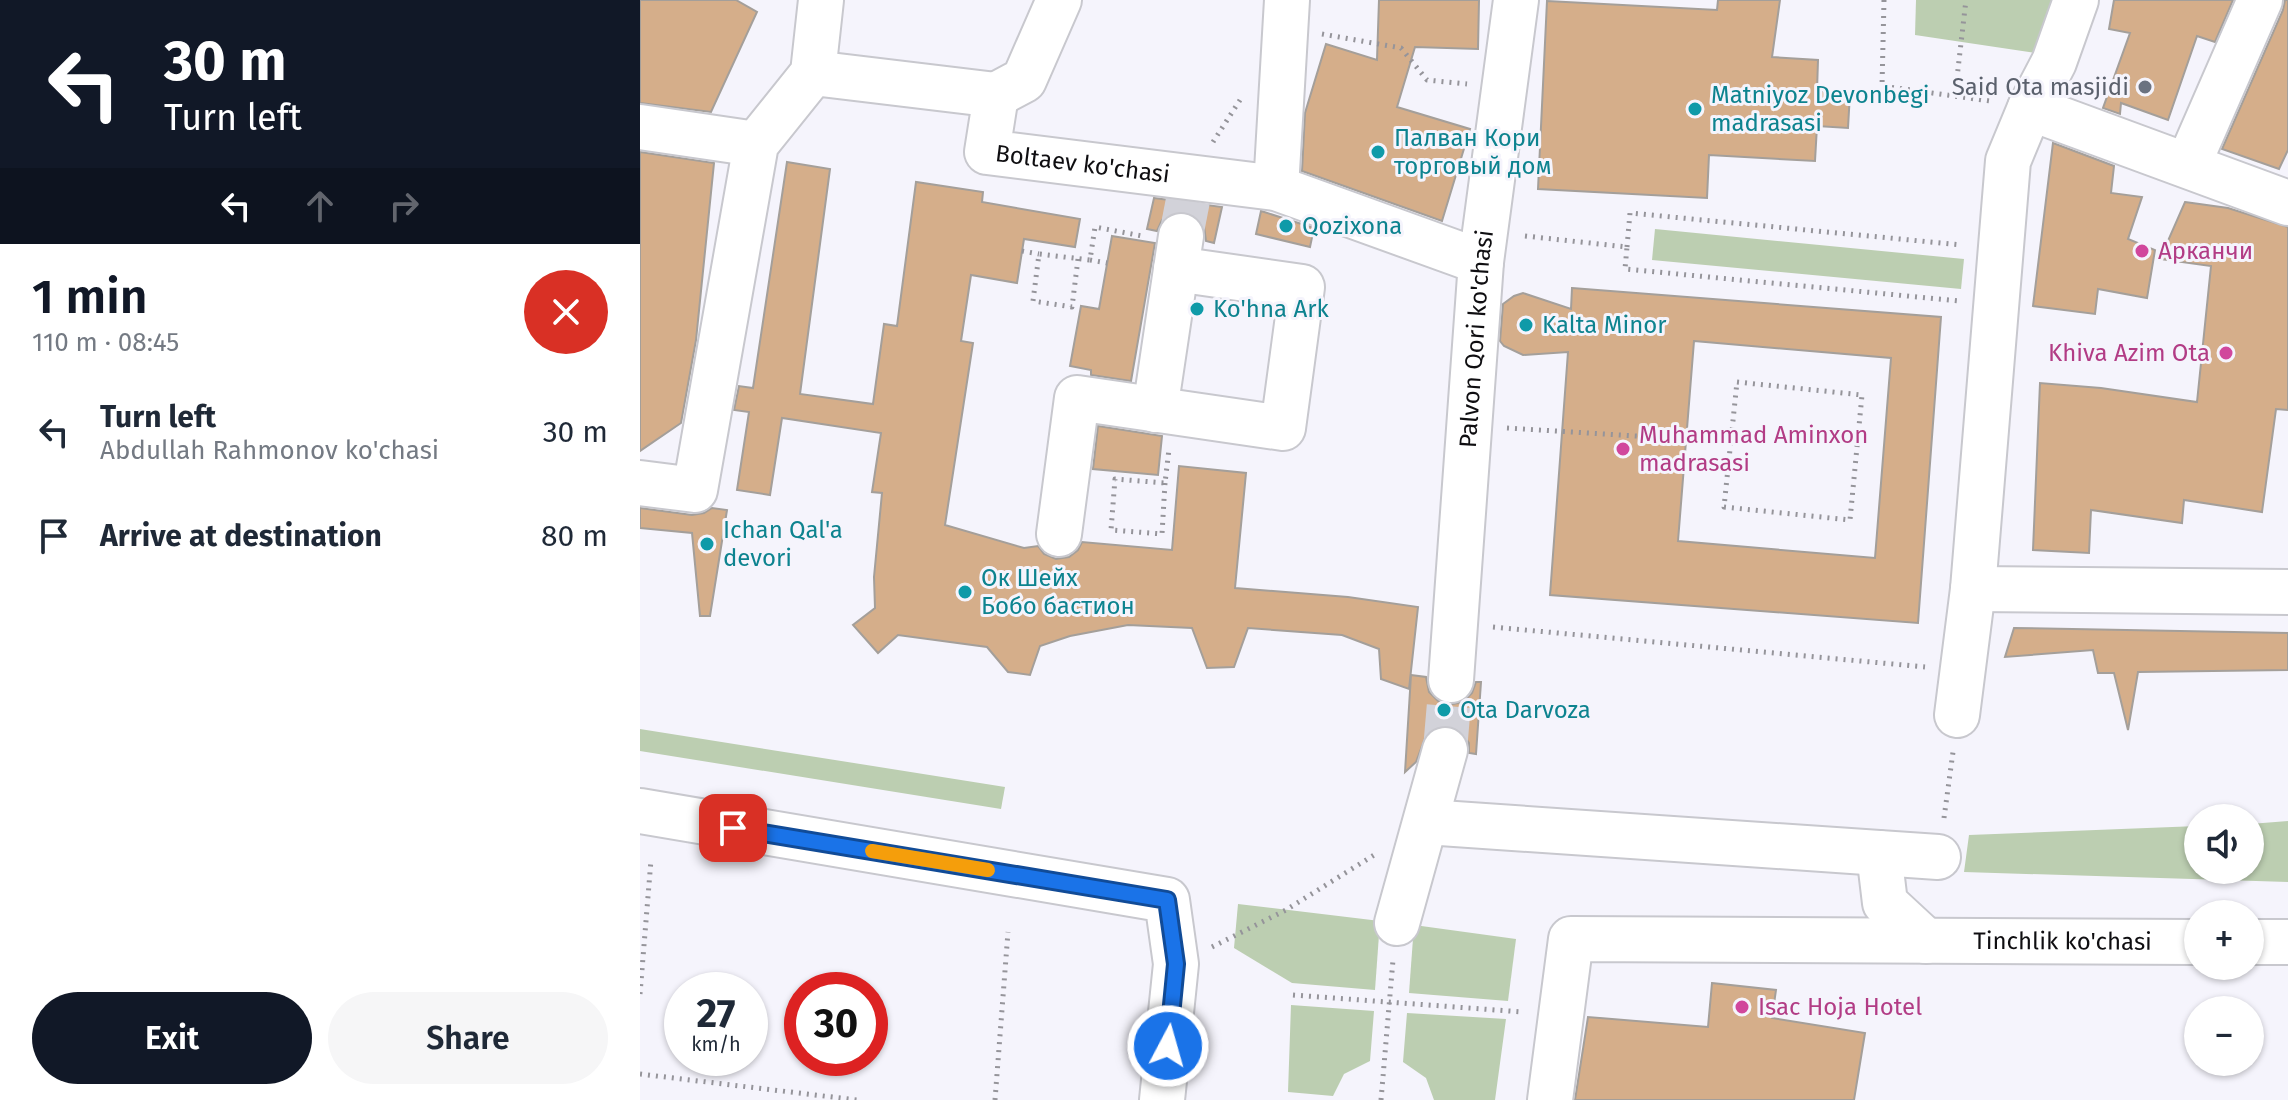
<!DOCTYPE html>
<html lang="en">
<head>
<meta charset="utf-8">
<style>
	:root { --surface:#fff; --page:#f6f6f7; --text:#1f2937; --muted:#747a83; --accent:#111827 }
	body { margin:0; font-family:"Fira Sans",sans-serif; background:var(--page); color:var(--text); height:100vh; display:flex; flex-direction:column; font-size:30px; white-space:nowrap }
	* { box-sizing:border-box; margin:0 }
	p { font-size:26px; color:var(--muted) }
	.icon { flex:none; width:44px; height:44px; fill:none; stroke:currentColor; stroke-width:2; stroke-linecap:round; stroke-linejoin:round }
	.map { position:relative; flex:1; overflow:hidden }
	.sheet { display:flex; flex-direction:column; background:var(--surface); width:640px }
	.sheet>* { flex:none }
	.banner { background:#111827; color:#fff; overflow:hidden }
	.tools { position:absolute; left:1544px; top:804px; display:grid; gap:16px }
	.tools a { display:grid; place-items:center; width:80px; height:80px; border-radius:50%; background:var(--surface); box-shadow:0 2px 6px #0004; font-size:40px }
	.speed { position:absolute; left:24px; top:972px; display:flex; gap:16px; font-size:40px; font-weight:700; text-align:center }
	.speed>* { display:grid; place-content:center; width:104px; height:104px; border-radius:50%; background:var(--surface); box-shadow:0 2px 6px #0004; line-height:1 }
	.speed small { font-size:20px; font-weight:400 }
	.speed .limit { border:12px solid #d22; background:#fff; color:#111 }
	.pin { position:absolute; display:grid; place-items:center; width:68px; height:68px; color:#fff; margin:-34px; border-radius:16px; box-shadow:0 4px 12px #0006 }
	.me { position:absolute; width:88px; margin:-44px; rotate:6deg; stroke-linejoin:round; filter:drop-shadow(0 0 6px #0008) }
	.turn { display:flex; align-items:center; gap:28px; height:168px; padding:0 32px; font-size:36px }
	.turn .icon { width:104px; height:104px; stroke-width:2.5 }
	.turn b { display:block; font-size:56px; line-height:68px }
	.lanes { display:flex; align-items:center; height:76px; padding:0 32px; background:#0003; justify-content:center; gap:40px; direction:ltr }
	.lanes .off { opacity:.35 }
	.round { display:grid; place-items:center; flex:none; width:84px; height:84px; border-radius:42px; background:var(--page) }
	.head { display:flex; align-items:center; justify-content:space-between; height:136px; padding:0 32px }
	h1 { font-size:48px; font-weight:600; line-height:60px; color:var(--accent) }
	.primary-button { display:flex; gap:16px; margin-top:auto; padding:16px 32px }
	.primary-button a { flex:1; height:92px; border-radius:48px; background:var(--accent); color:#fff; font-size:32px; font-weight:600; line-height:92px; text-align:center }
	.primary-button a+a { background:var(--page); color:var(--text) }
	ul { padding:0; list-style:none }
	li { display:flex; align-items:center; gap:24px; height:104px; padding:0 32px }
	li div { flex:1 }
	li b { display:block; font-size:30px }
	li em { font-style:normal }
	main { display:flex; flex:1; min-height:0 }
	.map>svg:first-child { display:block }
	.green { fill:#bcceb1 }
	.building { fill:#d5ae8a; stroke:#a49f9a; stroke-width:2; fill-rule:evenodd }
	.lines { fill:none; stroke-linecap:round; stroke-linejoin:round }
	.minor-tunnel { stroke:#d2d2d9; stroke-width:44; stroke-dasharray:44 22; stroke-linecap:butt }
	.minor-casing { stroke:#c8c8ce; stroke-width:48 }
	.path { stroke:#95949a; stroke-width:5; stroke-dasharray:2 6; stroke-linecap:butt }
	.minor { stroke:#fff; stroke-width:44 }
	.route-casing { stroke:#114b97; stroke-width:20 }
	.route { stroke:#1a73e8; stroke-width:14 }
	.slow { stroke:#f59e0b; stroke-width:14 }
	.worship-dot { fill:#6b7280; stroke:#f5f4fc; stroke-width:3 }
	.culture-dot { fill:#0f9aa8; stroke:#f5f4fc; stroke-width:3 }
	.hotel-dot { fill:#d1479c; stroke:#f5f4fc; stroke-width:3 }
	.labels { text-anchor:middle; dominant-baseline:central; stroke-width:6; stroke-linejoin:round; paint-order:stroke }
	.worship-label { font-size:24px; fill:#5b616d; stroke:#f5f4fc; text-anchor:end }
	.culture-label { font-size:24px; fill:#0d838f; stroke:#f5f4fc; text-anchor:start }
	.street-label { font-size:24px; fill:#0f0e11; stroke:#f5f4fc }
	.hotel-label { font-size:24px; fill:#b23c85; stroke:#f5f4fc; text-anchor:start }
</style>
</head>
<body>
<main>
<section class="sheet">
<div class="banner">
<div class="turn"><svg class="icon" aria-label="left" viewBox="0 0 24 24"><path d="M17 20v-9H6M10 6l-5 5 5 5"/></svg><div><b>30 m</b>Turn left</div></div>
<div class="lanes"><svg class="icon" aria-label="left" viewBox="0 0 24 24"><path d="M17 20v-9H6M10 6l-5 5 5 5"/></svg><svg class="icon off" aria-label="ahead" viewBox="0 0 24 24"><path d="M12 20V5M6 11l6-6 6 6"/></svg><svg class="icon off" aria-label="right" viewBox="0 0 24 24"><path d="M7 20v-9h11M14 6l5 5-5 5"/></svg></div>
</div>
<div class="head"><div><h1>1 min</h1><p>110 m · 08:45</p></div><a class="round" style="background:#d93025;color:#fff"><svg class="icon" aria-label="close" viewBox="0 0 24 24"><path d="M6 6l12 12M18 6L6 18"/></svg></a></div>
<ul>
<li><svg class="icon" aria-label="left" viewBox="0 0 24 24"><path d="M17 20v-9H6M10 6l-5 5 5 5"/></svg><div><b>Turn left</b><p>Abdullah Rahmonov ko'chasi</p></div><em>30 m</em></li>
<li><svg class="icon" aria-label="arrive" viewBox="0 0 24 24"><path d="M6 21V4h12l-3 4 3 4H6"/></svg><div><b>Arrive at destination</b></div><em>80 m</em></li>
</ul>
<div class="primary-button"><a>Exit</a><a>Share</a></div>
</section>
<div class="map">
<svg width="1648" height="1100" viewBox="0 0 1648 1100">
	<rect width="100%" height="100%" fill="#f5f4fc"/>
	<g class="green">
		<path d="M 1276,0 L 1428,0 L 1409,55 L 1275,35 Z"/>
		<path d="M 1015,229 L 1324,259 L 1321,289 L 1012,260 Z"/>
		<path d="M 0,729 L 365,787 L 361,809 L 0,751 Z"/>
		<path d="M 1648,821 L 1648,882 L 1324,872 L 1329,835 L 1558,826 L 1558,870 L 1610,870 L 1610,824 Z"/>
		<path d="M 598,904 L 740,921 L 735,990 L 652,983 L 594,948 Z"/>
		<path d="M 774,925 L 876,939 L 868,1001 L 769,993 Z"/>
		<path d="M 651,1005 L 734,1011 L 730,1061 L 704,1074 L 693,1096 L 648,1092 Z"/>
		<path d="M 767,1013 L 866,1019 L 855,1100 L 794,1100 L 786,1078 L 763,1062 Z"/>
	</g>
	<g class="building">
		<path d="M 0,0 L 96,0 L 117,12 L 71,112 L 0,103 Z"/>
		<path d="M 739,0 L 839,0 L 838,49 L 775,47 L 757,107 L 830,129 L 802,221 L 662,171 L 665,113 L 686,44 L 737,60 Z"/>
		<path d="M 1078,0 L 1140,0 L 1132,57 L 1178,60 L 1177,91 L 1210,93 L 1208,128 L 1177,126 L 1175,161 L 1069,155 L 1067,198 L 898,189 L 907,1 L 1077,10 Z"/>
		<path d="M 1474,0 L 1593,0 L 1575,42 L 1557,36 L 1528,120 L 1481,103 L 1480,114 L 1463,108 L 1490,33 L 1469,29 Z"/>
		<path d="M 1645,0 L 1648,0 L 1648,150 L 1639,169 L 1582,149 L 1643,10 Z"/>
		<path d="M 1413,143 L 1474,166 L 1471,193 L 1502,197 L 1488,239 L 1515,250 L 1507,298 L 1458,289 L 1455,314 L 1393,306 Z"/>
		<path d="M 0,152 L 74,163 L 56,340 L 41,423 L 0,451 Z"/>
		<path d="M 147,162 L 190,169 L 160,394 L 233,404 L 244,324 L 257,326 L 276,182 L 343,192 L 342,202 L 440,219 L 435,247 L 384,239 L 377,283 L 331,275 L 321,341 L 333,343 L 305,525 L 384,548 L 398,546 L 404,554 L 416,559 L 429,557 L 438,550 L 442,542 L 532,550 L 539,466 L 606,473 L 595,588 L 708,597 L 778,607 L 769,689 L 741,679 L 739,649 L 702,635 L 608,628 L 594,667 L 567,668 L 552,628 L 488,625 L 430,636 L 400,646 L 390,675 L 368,672 L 347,647 L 258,635 L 238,653 L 213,625 L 235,608 L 234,577 L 242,493 L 232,492 L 241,433 L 142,418 L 130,495 L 97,490 L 109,412 L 94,410 L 99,386 L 113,388 Z"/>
		<path d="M 514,198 L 582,207 L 574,243 L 566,241 L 564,226 L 556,216 L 545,212 L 531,213 L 522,220 L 517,231 L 507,229 Z"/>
		<path d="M 1545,202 L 1588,208 L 1648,227 L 1648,410 L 1636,409 L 1622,512 L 1544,500 L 1542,523 L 1451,510 L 1449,553 L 1393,550 L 1400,383 L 1461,388 L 1557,402 L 1571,266 L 1520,259 Z"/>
		<path d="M 621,211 L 674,228 L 670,247 L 616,234 Z"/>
		<path d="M 472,236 L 515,243 L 491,381 L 451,375 L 451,370 L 430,366 L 441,306 L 459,309 Z"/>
		<path d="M 932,288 L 1301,317 L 1278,623 L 910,595 L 928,352 L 883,355 L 864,346 L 860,341 L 863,304 L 874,296 L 883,293 L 931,309 ZM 1054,341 L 1251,358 L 1235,558 L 1038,541 Z"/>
		<path d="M 458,426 L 522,436 L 518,475 L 453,469 Z"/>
		<path d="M 0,508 L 52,515 L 64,513 L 72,508 L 87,510 L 70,616 L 60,616 L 52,533 L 0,528 Z"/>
		<path d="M 1374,628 L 1648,633 L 1648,670 L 1498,672 L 1488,730 L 1474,673 L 1458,673 L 1453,650 L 1365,657 Z"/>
		<path d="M 771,675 L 786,677 L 789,692 L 798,701 L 808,705 L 823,702 L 832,693 L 836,682 L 841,682 L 836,754 L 829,753 L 829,743 L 822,732 L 811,726 L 798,726 L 787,733 L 776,762 L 765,772 Z"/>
		<path d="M 1072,983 L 1136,990 L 1132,1018 L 1225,1033 L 1214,1100 L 935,1100 L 948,1017 L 1068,1027 Z"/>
	</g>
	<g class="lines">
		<g class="minor-tunnel">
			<path d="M 541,236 L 548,200"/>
			<path d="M 805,750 L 811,680"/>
		</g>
		<g class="minor-casing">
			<g id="minor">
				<path d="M 173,73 L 356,95"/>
				<path id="s1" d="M 356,95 L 347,152 L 636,188 L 841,262"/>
				<path d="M 356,95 L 384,80 L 419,0"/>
				<path d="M 1390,108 L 1648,203"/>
				<path d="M 0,127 L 116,144"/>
				<path d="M 1548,165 L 1620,0"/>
				<path d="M 636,188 L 647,0"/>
				<path d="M 515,410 L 541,236"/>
				<path d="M 0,483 L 55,490 L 116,144 L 173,73 L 181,0"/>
				<path d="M 419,534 L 437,398 L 643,428 L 662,287 L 536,269"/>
				<path d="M 1333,589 L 1648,592"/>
				<path id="s2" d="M 811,680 L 841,262 L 876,0"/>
				<path d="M 1317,715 L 1333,589 L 1368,161 L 1390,108 L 1414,62 L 1436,0"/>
				<path d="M 0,811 L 527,900 L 536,964 L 522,1100"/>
				<path d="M 786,822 L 1298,857"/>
				<path d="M 1239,853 L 1245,903 L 1286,941"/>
				<path d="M 757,923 L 805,750"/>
				<path d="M 1610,942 L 1648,942"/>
				<path id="s3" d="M 910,1100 L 931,939 L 1558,942"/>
			</g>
		</g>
		<g class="path">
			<path d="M 1244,0 L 1242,86 L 1350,101"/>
			<path d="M 682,34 L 761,48 L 787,80 L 827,84"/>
			<path d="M 1315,95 L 1326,0"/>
			<path d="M 573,142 L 600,100"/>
			<path d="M 885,236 L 987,247 L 985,269 L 1320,301"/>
			<path d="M 987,247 L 990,213 L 1322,245"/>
			<path d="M 382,251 L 399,254"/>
			<path d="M 438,259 L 432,307 L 393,301 L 399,254 L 450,260 L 455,227 L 502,236"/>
			<path d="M 450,260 L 467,263"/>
			<path d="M 1097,382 L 1222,395 L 1210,520 L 1084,507 Z"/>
			<path d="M 867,428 L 1091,442"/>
			<path d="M 525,483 L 522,534 L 471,530 L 475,479 L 525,483 L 529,449"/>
			<path d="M 853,627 L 1285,667"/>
			<path d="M 1304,818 L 1313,752"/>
			<path d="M 572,947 L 646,910 L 734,855"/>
			<path d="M 0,994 L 11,860"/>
			<path d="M 653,995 L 883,1012"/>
			<path d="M 0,1074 L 217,1100"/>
			<path d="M 355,1100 L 368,932"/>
			<path d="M 741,1100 L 753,960"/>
		</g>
		<use href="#minor" class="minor"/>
	</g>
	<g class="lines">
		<g class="route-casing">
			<path id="route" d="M 93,828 L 527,900 L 536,964 L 528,1046"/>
		</g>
		<use href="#route" class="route"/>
		<path class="slow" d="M 232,851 L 348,870"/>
	</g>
	<circle class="worship-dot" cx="1505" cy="87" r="8"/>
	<g class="culture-dot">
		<circle cx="1055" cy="109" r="8"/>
		<circle cx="738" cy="152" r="8"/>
		<circle cx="646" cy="226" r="8"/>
		<circle cx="557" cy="309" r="8"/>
		<circle cx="886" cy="325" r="8"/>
		<circle cx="67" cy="544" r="8"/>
		<circle cx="325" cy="592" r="8"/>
		<circle cx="804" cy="710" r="8"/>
	</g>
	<g class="hotel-dot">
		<circle cx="1502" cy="251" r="8"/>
		<circle cx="1586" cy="353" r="8"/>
		<circle cx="983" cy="449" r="8"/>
		<circle cx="1102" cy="1007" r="8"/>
	</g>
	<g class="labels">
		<g class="worship-label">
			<text x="1489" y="87">Said Ota masjidi</text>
		</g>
		<g class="culture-label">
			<text x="1071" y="95">Matniyoz Devonbegi<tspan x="1071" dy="28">madrasasi</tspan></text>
			<text x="754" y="138">Палван Кори<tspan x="754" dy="28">торговый дом</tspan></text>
			<text x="662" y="226">Qozixona</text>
			<text x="573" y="309">Ko'hna Ark</text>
			<text x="902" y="325">Kalta Minor</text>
			<text x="83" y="530">Ichan Qal'a<tspan x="83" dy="28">devori</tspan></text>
			<text x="341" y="578">Ок Шейх<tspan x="341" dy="28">Бобо бастион</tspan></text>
			<text x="820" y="710">Ota Darvoza</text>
		</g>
		<g class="street-label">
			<text stroke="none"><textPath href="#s1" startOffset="154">Boltaev ko'chasi</textPath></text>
			<text stroke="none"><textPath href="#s2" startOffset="342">Palvon Qori ko'chasi</textPath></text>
			<text stroke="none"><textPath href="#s3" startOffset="654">Tinchlik ko'chasi</textPath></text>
		</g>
		<g class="hotel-label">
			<text x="1518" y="251">Арканчи</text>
			<text x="1570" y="353" text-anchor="end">Khiva Azim Ota</text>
			<text x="999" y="435">Muhammad Aminxon<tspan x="999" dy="28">madrasasi</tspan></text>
			<text x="1118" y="1007">Isac Hoja Hotel</text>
		</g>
	</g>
</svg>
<div class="tools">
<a><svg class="icon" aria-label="sound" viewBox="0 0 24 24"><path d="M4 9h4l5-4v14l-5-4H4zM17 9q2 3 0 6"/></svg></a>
<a>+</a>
<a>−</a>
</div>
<div class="speed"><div>27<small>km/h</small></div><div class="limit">30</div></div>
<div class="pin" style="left:93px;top:828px;background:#d93025"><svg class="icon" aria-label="arrive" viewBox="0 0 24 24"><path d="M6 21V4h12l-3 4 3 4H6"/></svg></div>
<svg class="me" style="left:528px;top:1046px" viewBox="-20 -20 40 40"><circle r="17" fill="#1a73e8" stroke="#fff" stroke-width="3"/><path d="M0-11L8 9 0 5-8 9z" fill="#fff"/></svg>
</div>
</main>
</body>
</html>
